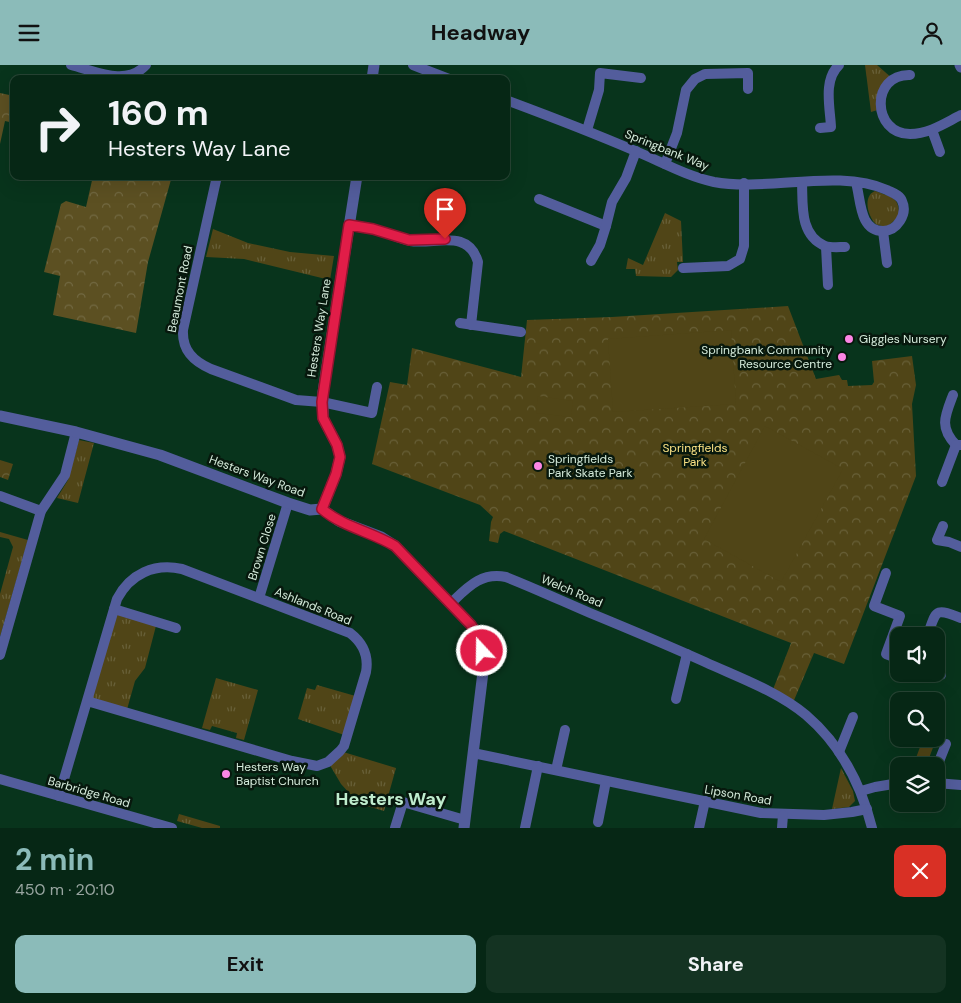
<!DOCTYPE html>
<html lang="en">
<head>
<meta charset="utf-8">
<style>
	:root { --surface:#062715; --page:#143322; --text:#f1f3f6; --muted:#98a5a0; --line:#274434; --accent:#8bbbb9 }
	body { margin:0; font-family:"DM Sans",sans-serif; background:var(--page); color:var(--text); height:100vh; display:flex; flex-direction:column; font-size:19px; white-space:nowrap }
	* { box-sizing:border-box; margin:0 }
	p { font-size:16px; color:var(--muted) }
	.icon { flex:none; width:28px; height:28px; fill:none; stroke:currentColor; stroke-width:2; stroke-linecap:round; stroke-linejoin:round }
	.map { position:relative; height:763px; overflow:hidden }
	.sheet { display:flex; flex-direction:column; background:var(--surface); flex:1 }
	.sheet>* { flex:none }
	.banner { position:absolute; left:10px; top:10px; width:500px; height:105px; border-radius:10px; box-shadow:0 5px 20px #0002,0 0 0 1px var(--line); background:#062715; color:var(--text); overflow:hidden }
	.controls { position:absolute; left:890px; top:562px; display:grid; gap:10px }
	.controls a { display:grid; place-items:center; width:55px; height:55px; border-radius:10px; background:var(--surface); box-shadow:0 5px 20px #0002,0 0 0 1px var(--line); font-size:25px }
	.pin { position:absolute; display:grid; place-items:center; width:42px; height:42px; color:#fff; margin:-51px -21px; border-radius:50% 50% 50% 0; rotate:-45deg; box-shadow:0 0 5px #0007 }
	.pin .icon { rotate:45deg }
	.me { position:absolute; width:55px; margin:-28px; rotate:339deg; stroke-linejoin:round; filter:drop-shadow(0 0 4px #0008) }
	.turn { display:flex; align-items:center; gap:18px; height:105px; padding:0 15px; font-size:22px }
	.turn .icon { width:65px; height:65px; stroke-width:2.5 }
	.turn b { display:block; font-size:35px; line-height:42px }
	.round { display:grid; place-items:center; flex:none; width:52px; height:52px; border-radius:10px; background:var(--page) }
	.summary { display:flex; align-items:center; justify-content:space-between; height:85px; padding:0 15px }
	h1 { font-size:30px; font-weight:700; line-height:38px; color:var(--accent) }
	.action { display:flex; gap:10px; margin-top:auto; padding:10px 15px }
	.action a { flex:1; height:58px; border-radius:10px; background:var(--accent); color:#111; font-size:20px; font-weight:700; line-height:58px; text-align:center }
	.action a+a { background:var(--page); color:var(--text) }
	header { display:flex; justify-content:space-between; align-items:center; height:65px; padding:0 15px; background:var(--accent); color:#111; font-size:22px; font-weight:700 }
	.map>svg:first-child { display:block }
	.grass { fill:url(#grass-tufts) }
	.forest { fill:url(#forest-crowns) }
	.park { fill:url(#park-crowns) }
	.pitch { fill:#504517 }
	.lines { fill:none; stroke-linecap:round; stroke-linejoin:round }
	.minor { stroke:#535d9c; stroke-width:10 }
	.tertiary { stroke:#535d9c; stroke-width:11 }
	.route-casing { stroke:#92132f; stroke-width:12 }
	.route { stroke:#e11d48; stroke-width:9 }
	.poi-dot { fill:#fc86e4; stroke:#07180d; stroke-width:2 }
	.labels { text-anchor:middle; dominant-baseline:central; stroke-width:5; stroke-linejoin:round; paint-order:stroke }
	.street-label { font-size:12px; fill:#d5ebdb; stroke:#07180d }
	.poi-label { font-size:12px; fill:#d5ebdb; stroke:#07180d; text-anchor:start }
	.park-label { font-size:12px; fill:#fbe285; stroke:#07180d }
	.district-label { font-size:18px; font-weight:bold; fill:#bfeccd; stroke:#07180d }
</style>
</head>
<body>
<header><svg class="icon" aria-label="menu" viewBox="0 0 24 24"><path d="M4 6h16M4 12h16M4 18h16"/></svg>Headway<svg class="icon" aria-label="person" viewBox="0 0 24 24"><circle cx="12" cy="8" r="4"/><path d="M4 21q1-7 8-7t8 7"/></svg></header>
<div class="map">
<svg width="961" height="763" viewBox="0 0 961 763">
	<defs>
		<pattern id="grass-tufts" width="24" height="20" patternUnits="userSpaceOnUse" patternTransform="scale(1.25)"><rect width="24" height="20" fill="#504517"/><path d="M3 7l-1-3M5 7V3M7 7l1-3M15 17l-1-3M17 17v-4M19 17l1-3" fill="none" stroke="#686038"/></pattern>
		<pattern id="forest-crowns" width="20" height="18" patternUnits="userSpaceOnUse" patternTransform="scale(1.25)"><rect width="20" height="18" fill="#5c5022"/><path d="M2 6a3 3 0 1 1 6 0M12 15a3 3 0 1 1 6 0" fill="none" stroke="#726942"/></pattern>
		<pattern id="park-crowns" width="20" height="18" patternUnits="userSpaceOnUse" patternTransform="scale(1.25)"><rect width="20" height="18" fill="#504517"/><path d="M2 6a3 3 0 1 1 6 0M12 15a3 3 0 1 1 6 0" fill="none" stroke="#686038"/></pattern>
	</defs>
	<rect width="100%" height="100%" fill="#08341c"/>
	<g class="grass">
		<path d="M 865,0 L 877,0 L 893,14 L 881,44 L 871,47 Z"/>
		<path d="M 875,126 C 891,132 900,132 899,151 L 887,162 L 877,160 C 868,153 862,131 875,126 Z"/>
		<path d="M 665,148 L 681,156 L 683,197 L 677,197 L 678,205 L 671,212 L 636,211 L 635,204 L 626,204 L 628,193 L 643,200 Z"/>
		<path d="M 213,164 L 248,178 L 290,187 L 334,191 L 330,215 L 244,194 L 206,192 Z"/>
		<path d="M 79,375 L 94,378 L 78,438 L 57,433 L 68,415 Z"/>
		<path d="M 0,467 L 28,475 L 0,572 L 0,529 L 13,482 L 9,474 L 0,472 Z"/>
		<path d="M 114,544 L 157,557 L 145,603 L 135,616 L 126,648 L 87,636 Z"/>
		<path d="M 216,613 L 258,625 L 244,675 L 236,673 L 237,668 L 212,661 L 210,665 L 202,663 Z"/>
		<path d="M 317,620 L 359,632 L 347,671 L 298,654 L 307,623 L 315,625 Z"/>
		<path d="M 936,672 L 937,672 L 926,701 L 913,701 L 923,674 L 936,674 Z"/>
		<path d="M 340,686 L 396,703 L 384,746 L 350,736 L 352,731 L 341,719 L 328,697 Z"/>
		<path d="M 841,703 L 853,726 L 855,736 L 849,742 L 832,744 Z"/>
		<path d="M 179,749 L 220,761 L 220,763 L 202,763 L 177,756 Z"/>
	</g>
	<g class="forest">
		<path d="M 0,28 L 14,31 L 14,58 L 5,56 L 0,79 Z"/>
		<path d="M 93,111 L 172,111 L 148,197 L 136,268 L 53,250 L 60,211 L 44,207 L 61,139 L 66,136 L 86,142 Z"/>
	</g>
	<g class="park">
		<path d="M 788,241 L 816,314 L 839,310 L 842,315 L 847,315 L 848,321 L 872,320 L 874,317 L 872,296 L 912,291 L 916,320 L 912,339 L 916,411 L 844,599 L 814,588 L 792,640 L 772,627 L 791,578 L 504,466 L 500,469 L 498,478 L 489,476 L 491,457 L 493,452 L 480,440 L 372,399 L 390,317 L 407,320 L 412,283 L 521,312 L 527,255 L 612,252 Z"/>
		<path d="M 0,395 L 13,399 L 8,415 L 0,412 Z"/>
	</g>
	<g class="pitch">
		<path d="M 731,265 L 736,339 L 613,347 L 608,274 Z"/>
		<path d="M 538,331 L 573,336 L 571,352 L 536,348 Z"/>
		<path d="M 765,361 L 843,404 L 781,517 L 704,474 Z"/>
	</g>
	<g class="lines">
		<g class="minor">
			<path d="M 71,0 C 95,6 126,22 146,0"/>
			<path d="M 413,0 L 449,14"/>
			<path d="M 910,10 C 870,9 872,69 910,69 C 929,69 945,58 961,50"/>
			<path d="M 506,35 C 549,51 591,67 633,85 C 660,96 686,111 714,117 C 767,127 838,103 887,125 C 893,128 900,130 902,136 C 908,149 897,166 883,166 C 859,166 861,134 856,118"/>
			<path d="M 820,63 L 831,62 C 830,42 823,15 839,0"/>
			<path d="M 587,65 L 599,25 L 600,8 L 641,13"/>
			<path d="M 932,65 L 940,87"/>
			<path d="M 665,99 L 677,68 L 686,25 L 695,14 L 705,9 L 748,8 L 748,24"/>
			<path d="M 217,111 L 183,265 C 182,285 193,296 211,304 L 296,335 L 322,337 L 372,348 L 377,322"/>
			<path d="M 802,117 C 803,139 799,170 825,181 C 831,183 839,182 845,182"/>
			<path d="M 539,134 L 606,161"/>
			<path d="M 349,160 C 357,161 365,162 373,164 C 385,167 397,173 410,176 C 435,180 468,163 478,197 L 471,260"/>
			<path d="M 883,166 L 887,198"/>
			<path d="M 826,182 L 828,220"/>
			<path d="M 591,196 L 600,180 L 606,161 L 612,137 L 626,113 L 636,86"/>
			<path d="M 683,203 L 728,201 L 740,194 L 744,181 L 744,118"/>
			<path d="M 460,258 L 521,267"/>
			<path d="M 953,330 C 945,351 939,362 956,380 L 961,380"/>
			<path d="M 942,417 L 956,380"/>
			<path d="M 0,431 L 41,446"/>
			<path d="M 943,461 L 937,475 L 949,477 L 961,482"/>
			<path d="M 886,508 L 874,541 L 900,551 L 886,589 L 899,594"/>
			<path d="M 259,533 L 288,438"/>
			<path d="M 451,538 C 468,522 481,507 506,512 C 534,523 562,536 590,548 C 629,564 667,580 705,597 C 740,613 777,626 806,650 C 841,680 861,719 872,763"/>
			<path d="M 114,544 L 176,563"/>
			<path d="M 927,571 C 937,546 933,542 961,553"/>
			<path d="M 0,590 L 41,446 L 65,410 L 76,367"/>
			<path d="M 936,608 L 941,610"/>
			<path d="M 676,634 L 687,589"/>
			<path d="M 839,687 L 853,652"/>
			<path d="M 473,688 L 761,748 L 824,750 L 852,747 L 867,744"/>
			<path d="M 936,704 L 946,679"/>
			<path d="M 556,705 L 565,665"/>
			<path d="M 0,714 L 172,763"/>
			<path d="M 936,718 L 961,720"/>
			<path d="M 861,726 L 875,722 L 899,718"/>
			<path d="M 59,731 L 117,534 C 130,509 154,498 182,504 L 350,568 C 363,578 369,590 366,607 L 344,681 L 340,686 L 328,697 L 317,701 L 292,696 L 87,636"/>
			<path d="M 598,757 L 606,716"/>
			<path d="M 395,763 L 403,737 L 465,755"/>
			<path d="M 525,763 L 538,701"/>
			<path d="M 699,763 L 705,736"/>
			<path d="M 782,763 L 783,750"/>
		</g>
		<g class="tertiary">
			<path d="M 960,0 L 961,2"/>
			<path d="M 372,14 L 374,0"/>
			<path d="M 0,351 L 76,367 L 160,390 L 288,438 L 310,445 L 322,444 L 339,456 L 381,472 L 395,481 L 471,560 C 481,575 484,590 483,607 L 464,763"/>
			<path d="M 322,444 L 336,409 L 340,392 L 337,380 L 323,353 L 323,327 L 357,111"/>
		</g>
	</g>
	<g class="lines">
		<g class="route-casing">
			<path id="route" d="M 445,174 L 409,175 L 373,164 L 349,160 L 322,337 L 323,353 L 337,380 L 340,392 L 336,409 L 322,444 C 343,462 372,467 395,481 L 471,560 L 476,568 L 482,586"/>
		</g>
		<use href="#route" class="route"/>
	</g>
	<g class="poi-dot">
		<circle cx="849" cy="274" r="5"/>
		<circle cx="842" cy="292" r="5"/>
		<circle cx="538" cy="401" r="5"/>
		<circle cx="226" cy="709" r="5"/>
	</g>
	<g class="labels">
		<g class="street-label">
			<text transform="translate(667 85) rotate(22)">Springbank Way</text>
			<text transform="translate(180 224) rotate(-79)">Beaumont Road</text>
			<text transform="translate(319 263) rotate(-81)">Hesters Way Lane</text>
			<text transform="translate(257 411) rotate(20)">Hesters Way Road</text>
			<text transform="translate(262 482) rotate(-73)">Brown Close</text>
			<text transform="translate(572 526) rotate(23)">Welch Road</text>
			<text transform="translate(313 541) rotate(22)">Ashlands Road</text>
			<text transform="translate(89 727) rotate(16)">Barbridge Road</text>
			<text transform="translate(738 730) rotate(10)">Lipson Road</text>
		</g>
		<g class="poi-label">
			<text x="859" y="274">Giggles Nursery</text>
			<text x="832" y="285" text-anchor="end">Springbank Community<tspan x="832" dy="14">Resource Centre</tspan></text>
			<text x="548" y="394">Springfields<tspan x="548" dy="14">Park Skate Park</tspan></text>
			<text x="236" y="702">Hesters Way<tspan x="236" dy="14">Baptist Church</tspan></text>
		</g>
		<g class="park-label">
			<text x="695" y="383">Springfields<tspan x="695" dy="14">Park</tspan></text>
		</g>
		<g class="district-label">
			<text x="391" y="734">Hesters Way</text>
		</g>
	</g>
</svg>
<div class="controls">
<a><svg class="icon" aria-label="sound" viewBox="0 0 24 24"><path d="M4 9h4l5-4v14l-5-4H4zM17 9q2 3 0 6"/></svg></a>
<a><svg class="icon" aria-label="search" viewBox="0 0 24 24"><circle cx="10" cy="10" r="6"/><path d="M15 15l6 6"/></svg></a>
<a><svg class="icon" aria-label="layers" viewBox="0 0 24 24"><path d="M12 4l9 5-9 5-9-5zM3 14l9 5 9-5"/></svg></a>
</div>
<div class="pin" style="left:445px;top:174px;background:#d93025"><svg class="icon" aria-label="arrive" viewBox="0 0 24 24"><path d="M6 21V4h12l-3 4 3 4H6"/></svg></div>
<svg class="me" style="left:482px;top:586px" viewBox="-20 -20 40 40"><circle r="17" fill="#e11d48" stroke="#fff" stroke-width="3"/><path d="M0-11L8 9 0 5-8 9z" fill="#fff"/></svg>
<div class="banner">
<div class="turn"><svg class="icon" aria-label="right" viewBox="0 0 24 24"><path d="M7 20v-9h11M14 6l5 5-5 5"/></svg><div><b>160 m</b>Hesters Way Lane</div></div>
</div>
</div>
<section class="sheet">
<div class="summary"><div><h1>2 min</h1><p>450 m · 20:10</p></div><a class="round" style="background:#d93025;color:#fff"><svg class="icon" aria-label="close" viewBox="0 0 24 24"><path d="M6 6l12 12M18 6L6 18"/></svg></a></div>
<div class="action"><a>Exit</a><a>Share</a></div>
</section>
</body>
</html>
